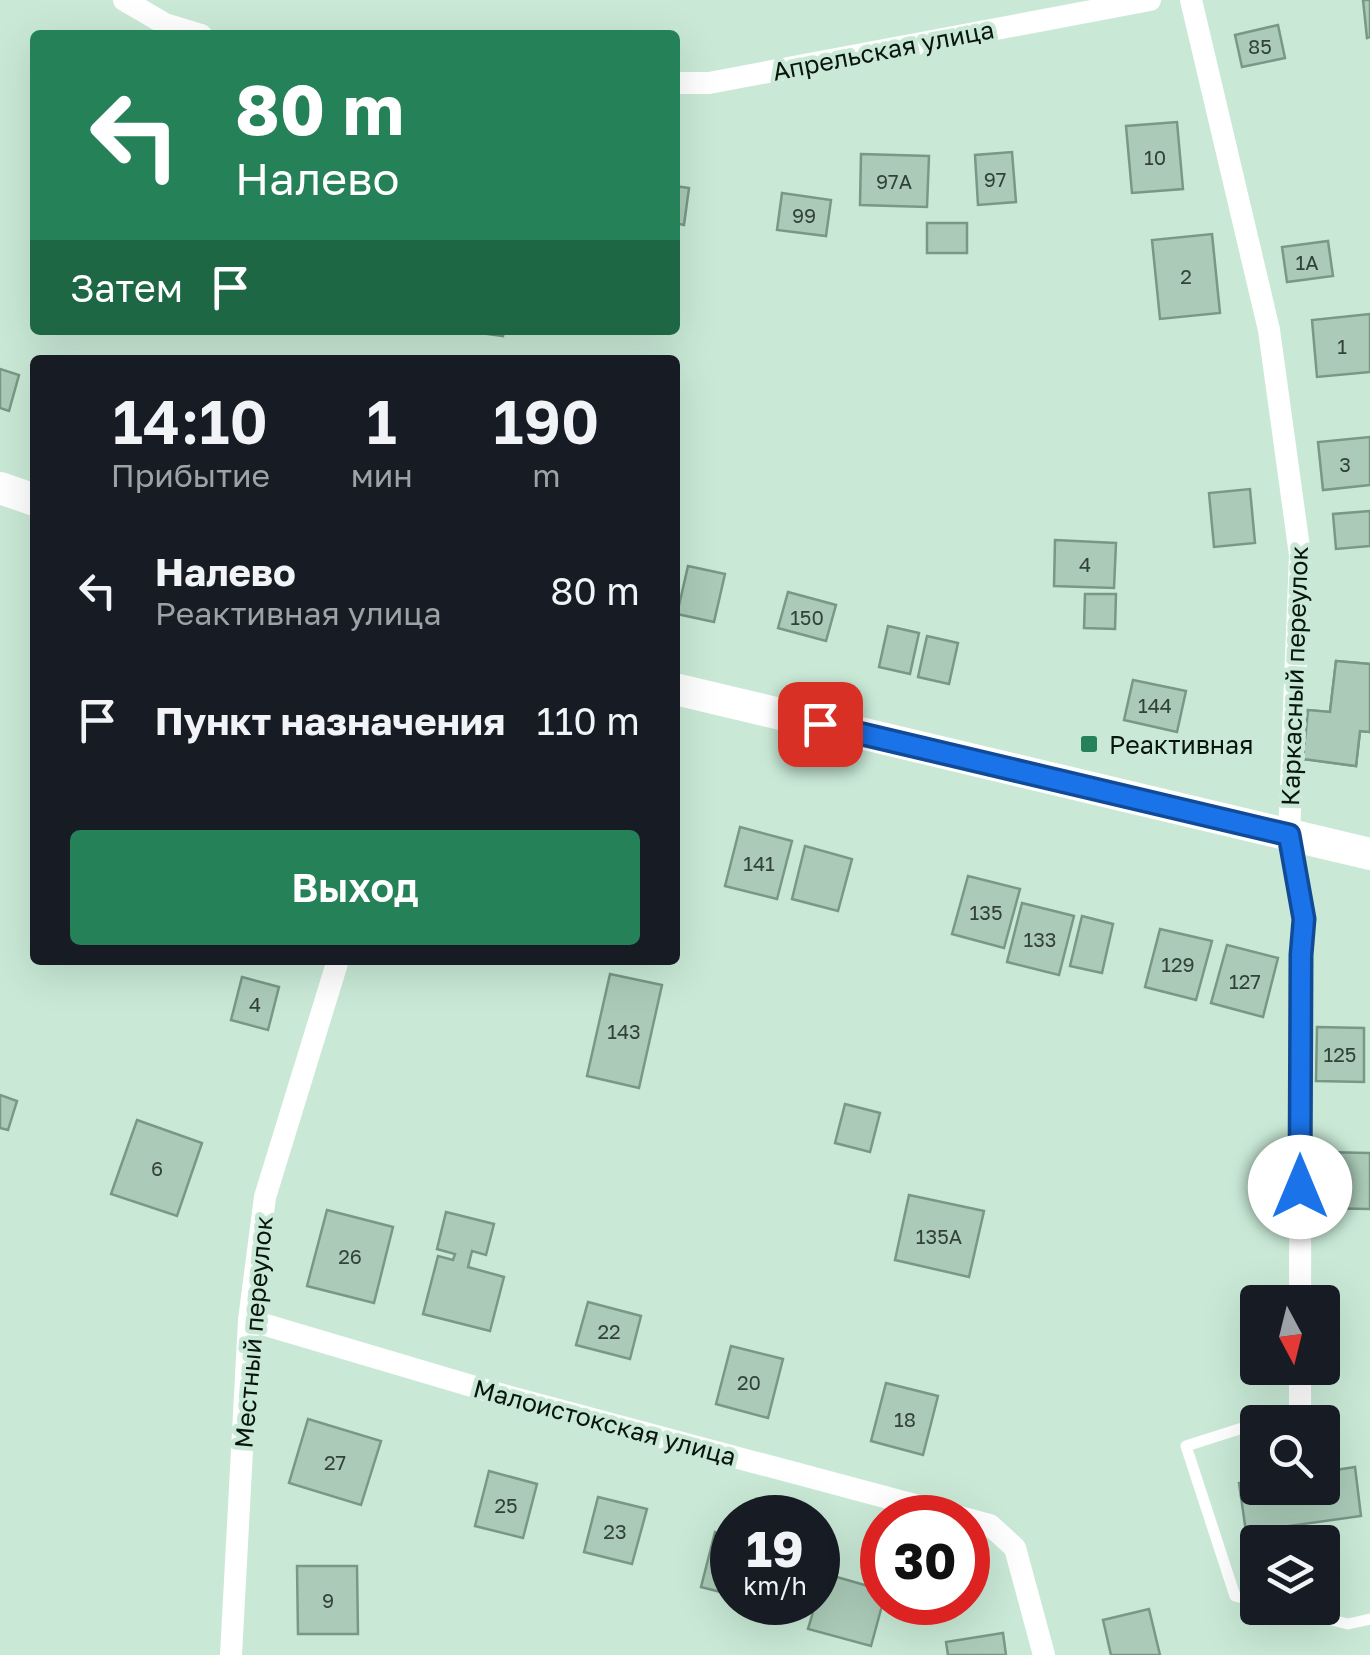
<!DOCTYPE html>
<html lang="ru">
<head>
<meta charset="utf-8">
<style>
	:root { --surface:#171b24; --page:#242831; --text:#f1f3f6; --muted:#9ea1a6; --accent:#258157 }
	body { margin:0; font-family:"Golos Text",sans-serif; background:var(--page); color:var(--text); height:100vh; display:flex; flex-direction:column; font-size:38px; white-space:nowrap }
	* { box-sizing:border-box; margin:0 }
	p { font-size:32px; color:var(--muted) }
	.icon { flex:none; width:55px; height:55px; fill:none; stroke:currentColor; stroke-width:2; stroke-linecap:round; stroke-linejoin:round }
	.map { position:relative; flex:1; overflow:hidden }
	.details { position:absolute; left:30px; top:355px; width:650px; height:610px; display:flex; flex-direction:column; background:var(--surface); border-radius:10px; box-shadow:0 10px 40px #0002 }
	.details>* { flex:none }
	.guide { position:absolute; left:30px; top:30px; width:650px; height:305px; border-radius:10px; box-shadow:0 10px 40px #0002; background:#258157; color:#fff; overflow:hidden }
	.needle { width:65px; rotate:173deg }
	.tools { position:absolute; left:1240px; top:1285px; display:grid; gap:20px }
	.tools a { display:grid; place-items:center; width:100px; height:100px; border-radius:10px; background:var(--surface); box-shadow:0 10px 40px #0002; font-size:50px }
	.speed { position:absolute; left:710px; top:1495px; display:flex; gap:20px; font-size:50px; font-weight:700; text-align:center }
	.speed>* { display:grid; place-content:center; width:130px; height:130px; border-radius:50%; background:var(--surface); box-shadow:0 10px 40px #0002; line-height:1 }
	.speed small { font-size:25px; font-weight:400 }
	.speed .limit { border:15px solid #d22; background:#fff; color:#111 }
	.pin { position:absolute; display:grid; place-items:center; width:85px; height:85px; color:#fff; margin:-42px; border-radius:20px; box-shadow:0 5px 15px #0006 }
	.me { position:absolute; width:110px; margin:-55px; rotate:0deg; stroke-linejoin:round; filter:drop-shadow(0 0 8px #0008) }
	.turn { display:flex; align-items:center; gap:35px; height:210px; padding:0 40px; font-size:45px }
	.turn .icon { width:130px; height:130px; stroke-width:2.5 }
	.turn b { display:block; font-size:70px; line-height:85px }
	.then { display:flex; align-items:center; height:95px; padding:0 40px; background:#0003; gap:20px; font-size:38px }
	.eta { display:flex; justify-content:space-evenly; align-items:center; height:170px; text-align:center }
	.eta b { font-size:60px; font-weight:600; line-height:70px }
	.action { display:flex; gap:20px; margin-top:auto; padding:20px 40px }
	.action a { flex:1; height:115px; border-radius:10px; background:var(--accent); color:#fff; font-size:40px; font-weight:600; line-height:115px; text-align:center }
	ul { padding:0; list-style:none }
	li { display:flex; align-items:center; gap:30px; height:130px; padding:0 40px }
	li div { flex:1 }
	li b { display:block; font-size:38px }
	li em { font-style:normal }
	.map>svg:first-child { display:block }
	.building { fill:#abcbb8; stroke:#799886; stroke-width:2.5 }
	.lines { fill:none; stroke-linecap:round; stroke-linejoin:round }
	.service { stroke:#fff; stroke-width:11 }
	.minor { stroke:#fff; stroke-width:22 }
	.secondary { stroke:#fff; stroke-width:32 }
	.route-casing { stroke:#114b97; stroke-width:25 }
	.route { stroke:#1a73e8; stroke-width:18 }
	.poi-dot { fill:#258157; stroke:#c9e9d6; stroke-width:4 }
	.labels { text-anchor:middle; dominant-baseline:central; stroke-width:9; stroke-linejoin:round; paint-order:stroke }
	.number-label { font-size:20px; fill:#324238 }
	.street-label { font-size:25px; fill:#09150e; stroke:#c9e9d6 }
	.poi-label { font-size:25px; fill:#09150e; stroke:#c9e9d6; text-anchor:start }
</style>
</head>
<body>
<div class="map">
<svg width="1370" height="1655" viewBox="0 0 1370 1655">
	<rect width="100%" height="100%" fill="#c9e9d6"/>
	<g class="building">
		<path d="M 1363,0 L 1370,0 L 1370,37 L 1367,38 Z"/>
		<path d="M 1278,25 L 1285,58 L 1242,67 L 1235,35 Z"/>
		<path d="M 1177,122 L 1183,189 L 1132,193 L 1126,126 Z"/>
		<path d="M 1012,152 L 1016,202 L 978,205 L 975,155 Z"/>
		<path d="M 861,154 L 929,156 L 927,207 L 860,205 Z"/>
		<path d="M 675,186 L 689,188 L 684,225 L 675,223 Z"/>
		<path d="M 782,193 L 831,200 L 826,236 L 777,230 Z"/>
		<rect x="927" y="223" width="40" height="30"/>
		<path d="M 1212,234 L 1220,313 L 1160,319 L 1152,240 Z"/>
		<path d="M 1328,241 L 1333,276 L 1287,282 L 1282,247 Z"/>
		<path d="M 1370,314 L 1370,372 L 1317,377 L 1312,320 Z"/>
		<path d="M 459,330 L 504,330 L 503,336 Z"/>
		<path d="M 0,369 L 19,375 L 9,411 L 0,408 Z"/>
		<path d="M 1370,437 L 1370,485 L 1323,490 L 1318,442 Z"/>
		<path d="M 1250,489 L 1255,543 L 1214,547 L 1209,493 Z"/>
		<path d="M 1370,511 L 1370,546 L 1336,549 L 1333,514 Z"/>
		<path d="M 1055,540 L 1116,543 L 1114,588 L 1054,586 Z"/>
		<path d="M 688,566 L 725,574 L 714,622 L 677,614 Z"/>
		<path d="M 788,592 L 836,605 L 826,641 L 778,628 Z"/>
		<path d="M 1085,594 L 1116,594 L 1115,629 L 1084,628 Z"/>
		<path d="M 888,626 L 919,633 L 910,674 L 879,667 Z"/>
		<path d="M 927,636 L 958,643 L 949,684 L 918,677 Z"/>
		<path d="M 1336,661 L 1370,664 L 1370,732 L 1360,731 L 1356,766 L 1303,759 L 1308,710 L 1330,712 Z"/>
		<path d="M 1336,661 L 1370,664 L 1370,732 L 1360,731 L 1356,766 L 1303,759 L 1308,710 L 1330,712 Z"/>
		<path d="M 1133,680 L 1186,691 L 1177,732 L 1124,720 Z"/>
		<path d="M 740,827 L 792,841 L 777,899 L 725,886 Z"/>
		<path d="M 805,846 L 852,859 L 838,911 L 792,899 Z"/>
		<path d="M 968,876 L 1020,889 L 1004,948 L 952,934 Z"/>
		<path d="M 1022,903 L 1074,916 L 1059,975 L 1007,962 Z"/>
		<path d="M 1082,916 L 1113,924 L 1102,973 L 1070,966 Z"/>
		<path d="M 1160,929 L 1212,941 L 1196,1000 L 1145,987 Z"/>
		<path d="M 1227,945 L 1278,958 L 1263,1017 L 1211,1003 Z"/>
		<path d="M 610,974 L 662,985 L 639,1088 L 587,1076 Z"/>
		<path d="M 242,977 L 279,987 L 268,1030 L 231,1020 Z"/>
		<path d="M 1317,1027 L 1364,1028 L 1364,1082 L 1316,1081 Z"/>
		<path d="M 0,1095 L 17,1101 L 8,1130 L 0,1128 Z"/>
		<path d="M 845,1104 L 880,1113 L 870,1152 L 835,1143 Z"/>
		<path d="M 137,1120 L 202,1143 L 177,1216 L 111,1194 Z"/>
		<path d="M 1320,1152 L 1370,1153 L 1370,1209 L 1319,1208 Z"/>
		<path d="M 909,1195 L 984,1211 L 969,1277 L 895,1260 Z"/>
		<path d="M 327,1210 L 393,1227 L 374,1303 L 307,1286 Z"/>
		<path d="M 446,1212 L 494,1224 L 486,1255 L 472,1251 L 468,1267 L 504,1277 L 490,1331 L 423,1314 L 438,1256 L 453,1260 L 455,1254 L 437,1249 Z"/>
		<path d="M 588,1302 L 641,1316 L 630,1359 L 576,1345 Z"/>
		<path d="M 731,1346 L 783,1359 L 768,1418 L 716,1404 Z"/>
		<path d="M 886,1383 L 938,1396 L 923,1455 L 871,1441 Z"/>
		<path d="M 308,1419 L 381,1441 L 361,1505 L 289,1483 Z"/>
		<path d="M 1355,1467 L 1361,1516 L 1246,1532 L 1239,1483 L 1258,1481 L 1258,1488 L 1322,1488 L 1322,1472 Z"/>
		<path d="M 489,1471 L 537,1484 L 523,1538 L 475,1526 Z"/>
		<path d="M 598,1497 L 647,1509 L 632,1564 L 584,1552 Z"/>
		<path d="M 715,1532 L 732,1537 L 732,1595 L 701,1587 Z"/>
		<path d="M 297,1566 L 357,1566 L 358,1634 L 298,1634 Z"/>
		<path d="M 823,1573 L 882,1590 L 883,1602 L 871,1646 L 808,1629 L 816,1602 L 818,1602 Z"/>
		<path d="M 1149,1609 L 1160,1655 L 1111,1655 L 1103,1620 Z"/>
		<path d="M 1003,1633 L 1006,1655 L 948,1655 L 946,1642 Z"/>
	</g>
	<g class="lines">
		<g class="service">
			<path d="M 1259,1422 L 1300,1409"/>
			<path d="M 1258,1423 L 1186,1446 L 1235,1596 L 1258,1602"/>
			<path d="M 1281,1608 L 1348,1624 L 1370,1619"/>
		</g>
		<g class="minor">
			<path d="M 124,0 L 165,24 L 201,35"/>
			<path d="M 1191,0 L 1269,330 L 1300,555 L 1289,835 L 1304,919 L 1301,955 L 1300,1302"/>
			<path d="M 675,83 L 709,83 L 1150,0"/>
			<path d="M 249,1320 L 492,1392 L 963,1518"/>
			<path d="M 1300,1409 L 1300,1368"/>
			<path d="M 968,1519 L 990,1525 L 1015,1548 L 1044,1655"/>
			<path d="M 231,1655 L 249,1320 L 265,1197 L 338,960"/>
		</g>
		<g class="secondary">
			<path d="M 0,488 L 35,500"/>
			<path d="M 675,689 L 1370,854"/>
		</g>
	</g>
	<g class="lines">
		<g class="route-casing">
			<path id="route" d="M 820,724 L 1289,835 L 1304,919 L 1301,955 L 1300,1187"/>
		</g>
		<use href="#route" class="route"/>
	</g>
	<rect class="poi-dot" x="1079" y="734" width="20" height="20" rx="5"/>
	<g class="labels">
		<g class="number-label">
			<text x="1260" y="46">85</text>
			<text x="1155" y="157">10</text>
			<text x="995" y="179">97</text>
			<text x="894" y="181">97А</text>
			<text x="804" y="215">99</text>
			<text x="1307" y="262">1А</text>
			<text x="1186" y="276">2</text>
			<text x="1342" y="346">1</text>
			<text x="1345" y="464">3</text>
			<text x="1085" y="564">4</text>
			<text x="807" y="617">150</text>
			<text x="1155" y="705">144</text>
			<text x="759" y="863">141</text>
			<text x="986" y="912">135</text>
			<text x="1040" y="939">133</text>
			<text x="1178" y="964">129</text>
			<text x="1245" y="981">127</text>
			<text x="255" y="1004">4</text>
			<text x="624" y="1031">143</text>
			<text x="1340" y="1054">125</text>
			<text x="157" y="1168">6</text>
			<text x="939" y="1236">135А</text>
			<text x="350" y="1256">26</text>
			<text x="609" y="1331">22</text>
			<text x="749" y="1382">20</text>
			<text x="905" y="1419">18</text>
			<text x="335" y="1462">27</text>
			<text x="506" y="1505">25</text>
			<text x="615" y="1531">23</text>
			<text x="328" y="1600">9</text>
		</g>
		<g class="street-label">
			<text transform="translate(883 50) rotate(-11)">Апрельская улица</text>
			<text transform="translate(1294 676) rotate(-88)">Каркасный переулок</text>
			<text transform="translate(253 1332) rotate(-85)">Местный переулок</text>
			<text transform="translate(605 1422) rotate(15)">Малоистокская улица</text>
		</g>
		<g class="poi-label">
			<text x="1109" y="744">Реактивная</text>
		</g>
	</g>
</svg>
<div class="tools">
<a><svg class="needle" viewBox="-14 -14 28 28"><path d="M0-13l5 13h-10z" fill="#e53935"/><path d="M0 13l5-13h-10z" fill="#9ea1a6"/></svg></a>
<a><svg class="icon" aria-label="search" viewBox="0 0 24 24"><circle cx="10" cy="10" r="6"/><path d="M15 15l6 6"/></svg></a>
<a><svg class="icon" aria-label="layers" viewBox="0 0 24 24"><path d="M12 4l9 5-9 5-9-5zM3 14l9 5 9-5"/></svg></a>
</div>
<div class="speed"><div>19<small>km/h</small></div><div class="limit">30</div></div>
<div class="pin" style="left:820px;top:724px;background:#d93025"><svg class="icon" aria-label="arrive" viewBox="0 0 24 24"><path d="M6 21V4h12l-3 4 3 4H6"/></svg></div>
<svg class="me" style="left:1300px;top:1187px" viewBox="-20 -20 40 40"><circle r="19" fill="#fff"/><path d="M0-13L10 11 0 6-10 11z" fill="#1a73e8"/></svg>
<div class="guide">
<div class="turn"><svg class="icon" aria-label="left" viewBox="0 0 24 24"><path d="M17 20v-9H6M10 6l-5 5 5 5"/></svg><div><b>80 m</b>Налево</div></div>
<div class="then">Затем<svg class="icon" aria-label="arrive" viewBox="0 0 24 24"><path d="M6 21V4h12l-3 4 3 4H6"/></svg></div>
</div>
<section class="details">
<div class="eta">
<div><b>14:10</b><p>Прибытие</p></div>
<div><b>1</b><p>мин</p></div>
<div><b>190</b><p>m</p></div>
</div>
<ul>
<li><svg class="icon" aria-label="left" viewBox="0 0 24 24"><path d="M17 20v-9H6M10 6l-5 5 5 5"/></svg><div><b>Налево</b><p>Реактивная улица</p></div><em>80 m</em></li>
<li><svg class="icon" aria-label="arrive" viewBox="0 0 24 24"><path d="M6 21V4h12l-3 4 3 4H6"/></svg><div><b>Пункт назначения</b></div><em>110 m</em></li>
</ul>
<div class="action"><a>Выход</a></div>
</section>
</div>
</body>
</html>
